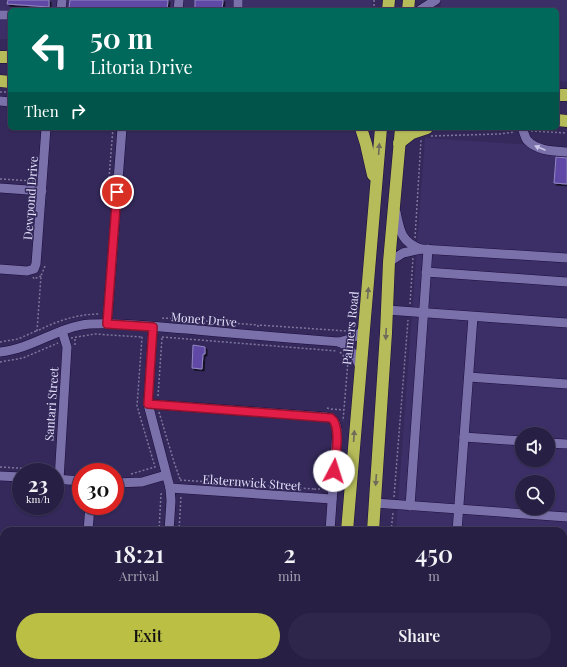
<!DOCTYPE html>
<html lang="en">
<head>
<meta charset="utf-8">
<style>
	:root { --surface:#271f44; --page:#2f274b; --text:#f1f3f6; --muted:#a4a2b2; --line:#433d5d; --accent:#bbc045 }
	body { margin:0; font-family:"Playfair Display",serif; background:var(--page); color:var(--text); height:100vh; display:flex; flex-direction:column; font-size:15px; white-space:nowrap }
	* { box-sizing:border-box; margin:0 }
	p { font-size:13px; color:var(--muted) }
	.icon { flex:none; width:22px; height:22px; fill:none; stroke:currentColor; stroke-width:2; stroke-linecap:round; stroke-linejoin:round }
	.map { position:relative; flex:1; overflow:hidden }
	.side { position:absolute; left:0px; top:527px; width:567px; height:140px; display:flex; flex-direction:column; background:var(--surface); border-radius:12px 12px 0 0; box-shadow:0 1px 3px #0004,0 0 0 1px var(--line) }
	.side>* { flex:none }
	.guide { position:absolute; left:8px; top:8px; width:551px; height:122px; border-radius:6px; box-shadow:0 1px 3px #0004,0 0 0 1px var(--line); background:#00695c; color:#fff; overflow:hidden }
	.buttons { position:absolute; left:515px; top:427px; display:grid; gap:8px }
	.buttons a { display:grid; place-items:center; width:40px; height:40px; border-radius:50%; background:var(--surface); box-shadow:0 1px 3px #0004,0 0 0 1px var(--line); font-size:20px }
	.speed { position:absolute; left:12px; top:463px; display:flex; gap:8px; font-size:20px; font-weight:700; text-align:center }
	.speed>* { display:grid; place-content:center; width:52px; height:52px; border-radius:50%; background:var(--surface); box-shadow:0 1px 3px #0004,0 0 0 1px var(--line); line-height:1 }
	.speed small { font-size:10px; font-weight:400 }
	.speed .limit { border:6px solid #d22; background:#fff; color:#111 }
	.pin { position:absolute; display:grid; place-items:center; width:34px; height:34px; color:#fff; margin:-17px; border:2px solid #fff; border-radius:50%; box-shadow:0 1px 4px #0007 }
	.me { position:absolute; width:44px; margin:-22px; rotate:5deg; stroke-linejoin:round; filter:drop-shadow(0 0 3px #0008) }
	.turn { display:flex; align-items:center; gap:14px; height:84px; padding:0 16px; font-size:18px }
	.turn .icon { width:52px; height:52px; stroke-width:2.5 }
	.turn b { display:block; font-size:28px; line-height:34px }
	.then { display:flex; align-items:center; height:38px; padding:0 16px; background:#0003; gap:8px; font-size:15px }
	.eta { display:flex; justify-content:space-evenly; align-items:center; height:68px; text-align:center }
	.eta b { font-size:24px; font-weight:600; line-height:28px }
	.cta { display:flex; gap:8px; margin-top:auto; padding:8px 16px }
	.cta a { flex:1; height:46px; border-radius:24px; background:var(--accent); color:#111; font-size:16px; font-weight:600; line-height:46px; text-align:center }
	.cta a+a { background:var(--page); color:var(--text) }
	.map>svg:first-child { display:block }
	.built { fill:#3c2f67; fill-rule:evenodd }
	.building { fill:#6149a6; stroke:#9187c1; filter:url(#shadow) }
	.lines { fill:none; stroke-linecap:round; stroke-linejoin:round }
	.minor-casing { stroke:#1d0e3e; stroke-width:10 }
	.highway-casing { stroke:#1d0e3e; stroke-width:13 }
	.path { stroke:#7d769d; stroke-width:1.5; stroke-dasharray:2 2; stroke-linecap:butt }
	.minor { stroke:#7b71aa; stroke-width:9 }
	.highway { stroke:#b6bc59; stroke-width:12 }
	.oneway { fill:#cac6e8 }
	.oneway2 { fill:#6e6b5a }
	.route-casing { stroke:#92132f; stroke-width:10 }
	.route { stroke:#e11d48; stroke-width:7 }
	.labels { text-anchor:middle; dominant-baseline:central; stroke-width:3; stroke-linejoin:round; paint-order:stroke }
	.street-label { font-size:12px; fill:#e5e2fc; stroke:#34295a }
</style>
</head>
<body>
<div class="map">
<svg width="567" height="667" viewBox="0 0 567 667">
	<defs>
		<filter id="shadow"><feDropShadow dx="2" dy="2" stdDeviation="0" flood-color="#0009"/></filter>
	</defs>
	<rect width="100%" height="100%" fill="#34295a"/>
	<g class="built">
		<path d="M 0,0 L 372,0 L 371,10 L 10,10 L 10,39 L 0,39 Z"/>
		<path d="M 441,0 L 567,0 L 567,82 L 557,81 L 557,10 L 440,10 Z"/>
		<path d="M 425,138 L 567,147 L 567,667 L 385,667 L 386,663 L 563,663 L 563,531 L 396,531 ZM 522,434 L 548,434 L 548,460 L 522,460 ZM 522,482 L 548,482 L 548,508 L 522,508 Z"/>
	</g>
	<g class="building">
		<path d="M 8,0 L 49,0 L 49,7 L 7,4 Z"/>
		<path d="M 70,0 L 168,0 L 167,10 L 91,10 L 69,8 Z"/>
		<path d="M 195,0 L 223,0 L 222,10 L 195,10 Z"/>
		<path d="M 556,157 L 567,158 L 567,184 L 554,183 Z"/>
		<path d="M 193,345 L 205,347 L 205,354 L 203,354 L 202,369 L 192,368 Z"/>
	</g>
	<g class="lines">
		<g class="minor-casing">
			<g id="minor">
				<path d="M 61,10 L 62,0"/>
				<path d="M 178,10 L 179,0"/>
				<path d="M 238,10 L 238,0"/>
				<path d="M 420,10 L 436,0"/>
				<path d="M 0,15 L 10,15"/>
				<path d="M 0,101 L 10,102"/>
				<path d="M 522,128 C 524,132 525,137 527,140 C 537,151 553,151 567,152"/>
				<path d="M 0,188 L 42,191"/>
				<path d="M 396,212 C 400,231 401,242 421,249"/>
				<path d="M 389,262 L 403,253 L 421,249 L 567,258"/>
				<path d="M 0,269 L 27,271 L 34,269 L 36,264 L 46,128"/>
				<path d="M 426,272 L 567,282"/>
				<path d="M 387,310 L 567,323"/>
				<path d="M 107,324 L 122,128"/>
				<path d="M 153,327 L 148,404 L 170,488 L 171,501 L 169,531"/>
				<path d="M 339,342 C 351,347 355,356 360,367"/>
				<path d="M 0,352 C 32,349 59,326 90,324 C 122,322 155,327 187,329 C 238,334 289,338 339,342 C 350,339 361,337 364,326"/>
				<path d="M 469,377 L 567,384"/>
				<path d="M 148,404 L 326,417 C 334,419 336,422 337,430 L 330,531"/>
				<path d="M 464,437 L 522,441"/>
				<path d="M 548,443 L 567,444"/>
				<path d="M 0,476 L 21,477"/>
				<path d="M 55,479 L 81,481"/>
				<path d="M 59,480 L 67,347 L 62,331"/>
				<path d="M 115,483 L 142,482 L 166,475"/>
				<path d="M 170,488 L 332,499"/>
				<path d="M 375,503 L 567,517"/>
				<path d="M 410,506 L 428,249"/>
				<path d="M 88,531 L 90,506"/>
				<path d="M 457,531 L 473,317"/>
				<path d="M 0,559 L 4,559"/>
				<path d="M 563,594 L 567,594"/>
				<path d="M 0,641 L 4,641"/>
				<path d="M 563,655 L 567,656"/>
				<path d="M 78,667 L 78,663"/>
				<path d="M 159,667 L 159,663"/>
				<path d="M 449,667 L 449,663"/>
			</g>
		</g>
		<g class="highway-casing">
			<g id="highway">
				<path d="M 388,10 L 389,0"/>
				<path d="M 408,10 L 409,0"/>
				<path d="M 0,57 L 10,57"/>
				<path d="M 0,81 L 10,82"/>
				<path d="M 557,95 L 567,95"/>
				<path d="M 557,120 L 567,121"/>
				<path d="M 361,128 L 366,144 L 373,175"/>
				<path d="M 399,143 L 412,133 L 427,128"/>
				<path d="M 347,531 L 381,128"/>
				<path d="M 373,531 L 386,333 L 389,262 L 401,128"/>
				<path d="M 337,667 L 337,663"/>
				<path d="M 363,667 L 364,663"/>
			</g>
		</g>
		<g class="path">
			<path d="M 374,10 L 374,0"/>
			<path d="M 0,92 L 6,92"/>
			<path d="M 531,131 L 567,133"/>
			<path d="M 431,136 L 499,134 L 515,132"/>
			<path d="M 109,178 L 113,128"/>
			<path d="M 0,179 L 34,181"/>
			<path d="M 415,238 L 421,140"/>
			<path d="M 45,266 L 41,276 L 37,331 C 57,321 77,314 100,314"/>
			<path d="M 33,277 L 34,279 L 41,276"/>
			<path d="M 410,304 L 413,258"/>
			<path d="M 163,319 L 163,318 L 258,325"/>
			<path d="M 258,327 L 258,325 L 347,331 L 354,325"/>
			<path d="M 162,337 L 337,351"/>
			<path d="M 71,338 L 95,334 L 141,337"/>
			<path d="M 0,342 L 18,339 L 36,331"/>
			<path d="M 75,345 L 75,337"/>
			<path d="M 340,352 L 348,361 L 343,421"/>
			<path d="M 0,362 L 23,358 L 58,343"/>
			<path d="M 158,396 L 162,338 L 160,338"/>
			<path d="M 327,408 L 331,409"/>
			<path d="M 331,409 L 344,410"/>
			<path d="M 159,412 L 174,462"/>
			<path d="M 174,462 L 180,479"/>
			<path d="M 0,467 L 51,470"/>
			<path d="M 131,474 L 155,467 L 137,406 L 142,337 L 144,337"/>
			<path d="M 180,480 L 315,489"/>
			<path d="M 315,490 L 315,489 L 321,489 L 325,487"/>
			<path d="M 394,497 L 408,320"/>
			<path d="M 159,531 L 161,494 L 162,494"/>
			<path d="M 179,531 L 181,496"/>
			<path d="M 391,531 L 393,513"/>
			<path d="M 0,632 L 4,632"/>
			<path d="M 239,663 L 239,667"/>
			<path d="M 87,667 L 87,663"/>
			<path d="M 149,667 L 150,663"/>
			<path d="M 169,667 L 169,663"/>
			<path d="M 313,667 L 313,663"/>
			<path d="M 326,667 L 326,663"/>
			<path d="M 380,667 L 380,663"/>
		</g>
		<use href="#minor" class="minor"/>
		<use href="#highway" class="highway"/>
	</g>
	<defs><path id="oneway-solid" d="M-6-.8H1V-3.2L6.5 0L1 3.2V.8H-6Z"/></defs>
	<use class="oneway" href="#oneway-solid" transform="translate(540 148) rotate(-157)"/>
	<g class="oneway2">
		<use href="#oneway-solid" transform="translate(379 149) rotate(-86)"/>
		<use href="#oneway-solid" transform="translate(368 293) rotate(-85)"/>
		<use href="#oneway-solid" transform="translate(386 334) rotate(93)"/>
		<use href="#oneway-solid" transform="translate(354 436) rotate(-86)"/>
		<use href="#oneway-solid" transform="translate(376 480) rotate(94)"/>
	</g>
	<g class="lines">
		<g class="route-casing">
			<path id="route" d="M 117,192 L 107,324 L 153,327 L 148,404 L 331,418 C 342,426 335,459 334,471"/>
		</g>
		<use href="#route" class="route"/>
	</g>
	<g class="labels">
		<g class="street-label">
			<text transform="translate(30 198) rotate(-86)">Dewpond Drive</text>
			<text transform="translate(204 319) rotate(5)">Monet Drive</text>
			<text transform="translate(350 328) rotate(-84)">Palmers Road</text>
			<text transform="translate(51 404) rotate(-86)">Santari Street</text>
			<text transform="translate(252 482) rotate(4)">Elsternwick Street</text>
		</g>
	</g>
</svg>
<div class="buttons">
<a><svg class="icon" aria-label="sound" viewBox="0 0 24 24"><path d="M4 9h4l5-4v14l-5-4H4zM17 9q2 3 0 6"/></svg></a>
<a><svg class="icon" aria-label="search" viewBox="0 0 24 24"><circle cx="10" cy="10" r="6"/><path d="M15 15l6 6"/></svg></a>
</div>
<div class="speed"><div>23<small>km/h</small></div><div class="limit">30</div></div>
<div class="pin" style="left:117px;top:192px;background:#d93025"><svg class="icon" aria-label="arrive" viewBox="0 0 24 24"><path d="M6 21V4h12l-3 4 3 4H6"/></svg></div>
<svg class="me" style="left:334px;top:471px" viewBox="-20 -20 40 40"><circle r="19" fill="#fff"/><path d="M0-13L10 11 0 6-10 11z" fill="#e11d48"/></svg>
<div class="guide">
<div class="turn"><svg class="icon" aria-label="left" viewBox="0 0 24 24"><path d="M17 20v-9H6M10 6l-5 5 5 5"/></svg><div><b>50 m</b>Litoria Drive</div></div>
<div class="then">Then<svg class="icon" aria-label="right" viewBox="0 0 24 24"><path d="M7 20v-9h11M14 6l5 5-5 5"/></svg></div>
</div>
<section class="side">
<div class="eta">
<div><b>18:21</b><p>Arrival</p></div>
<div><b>2</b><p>min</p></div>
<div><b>450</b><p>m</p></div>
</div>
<div class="cta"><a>Exit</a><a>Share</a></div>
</section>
</div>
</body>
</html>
